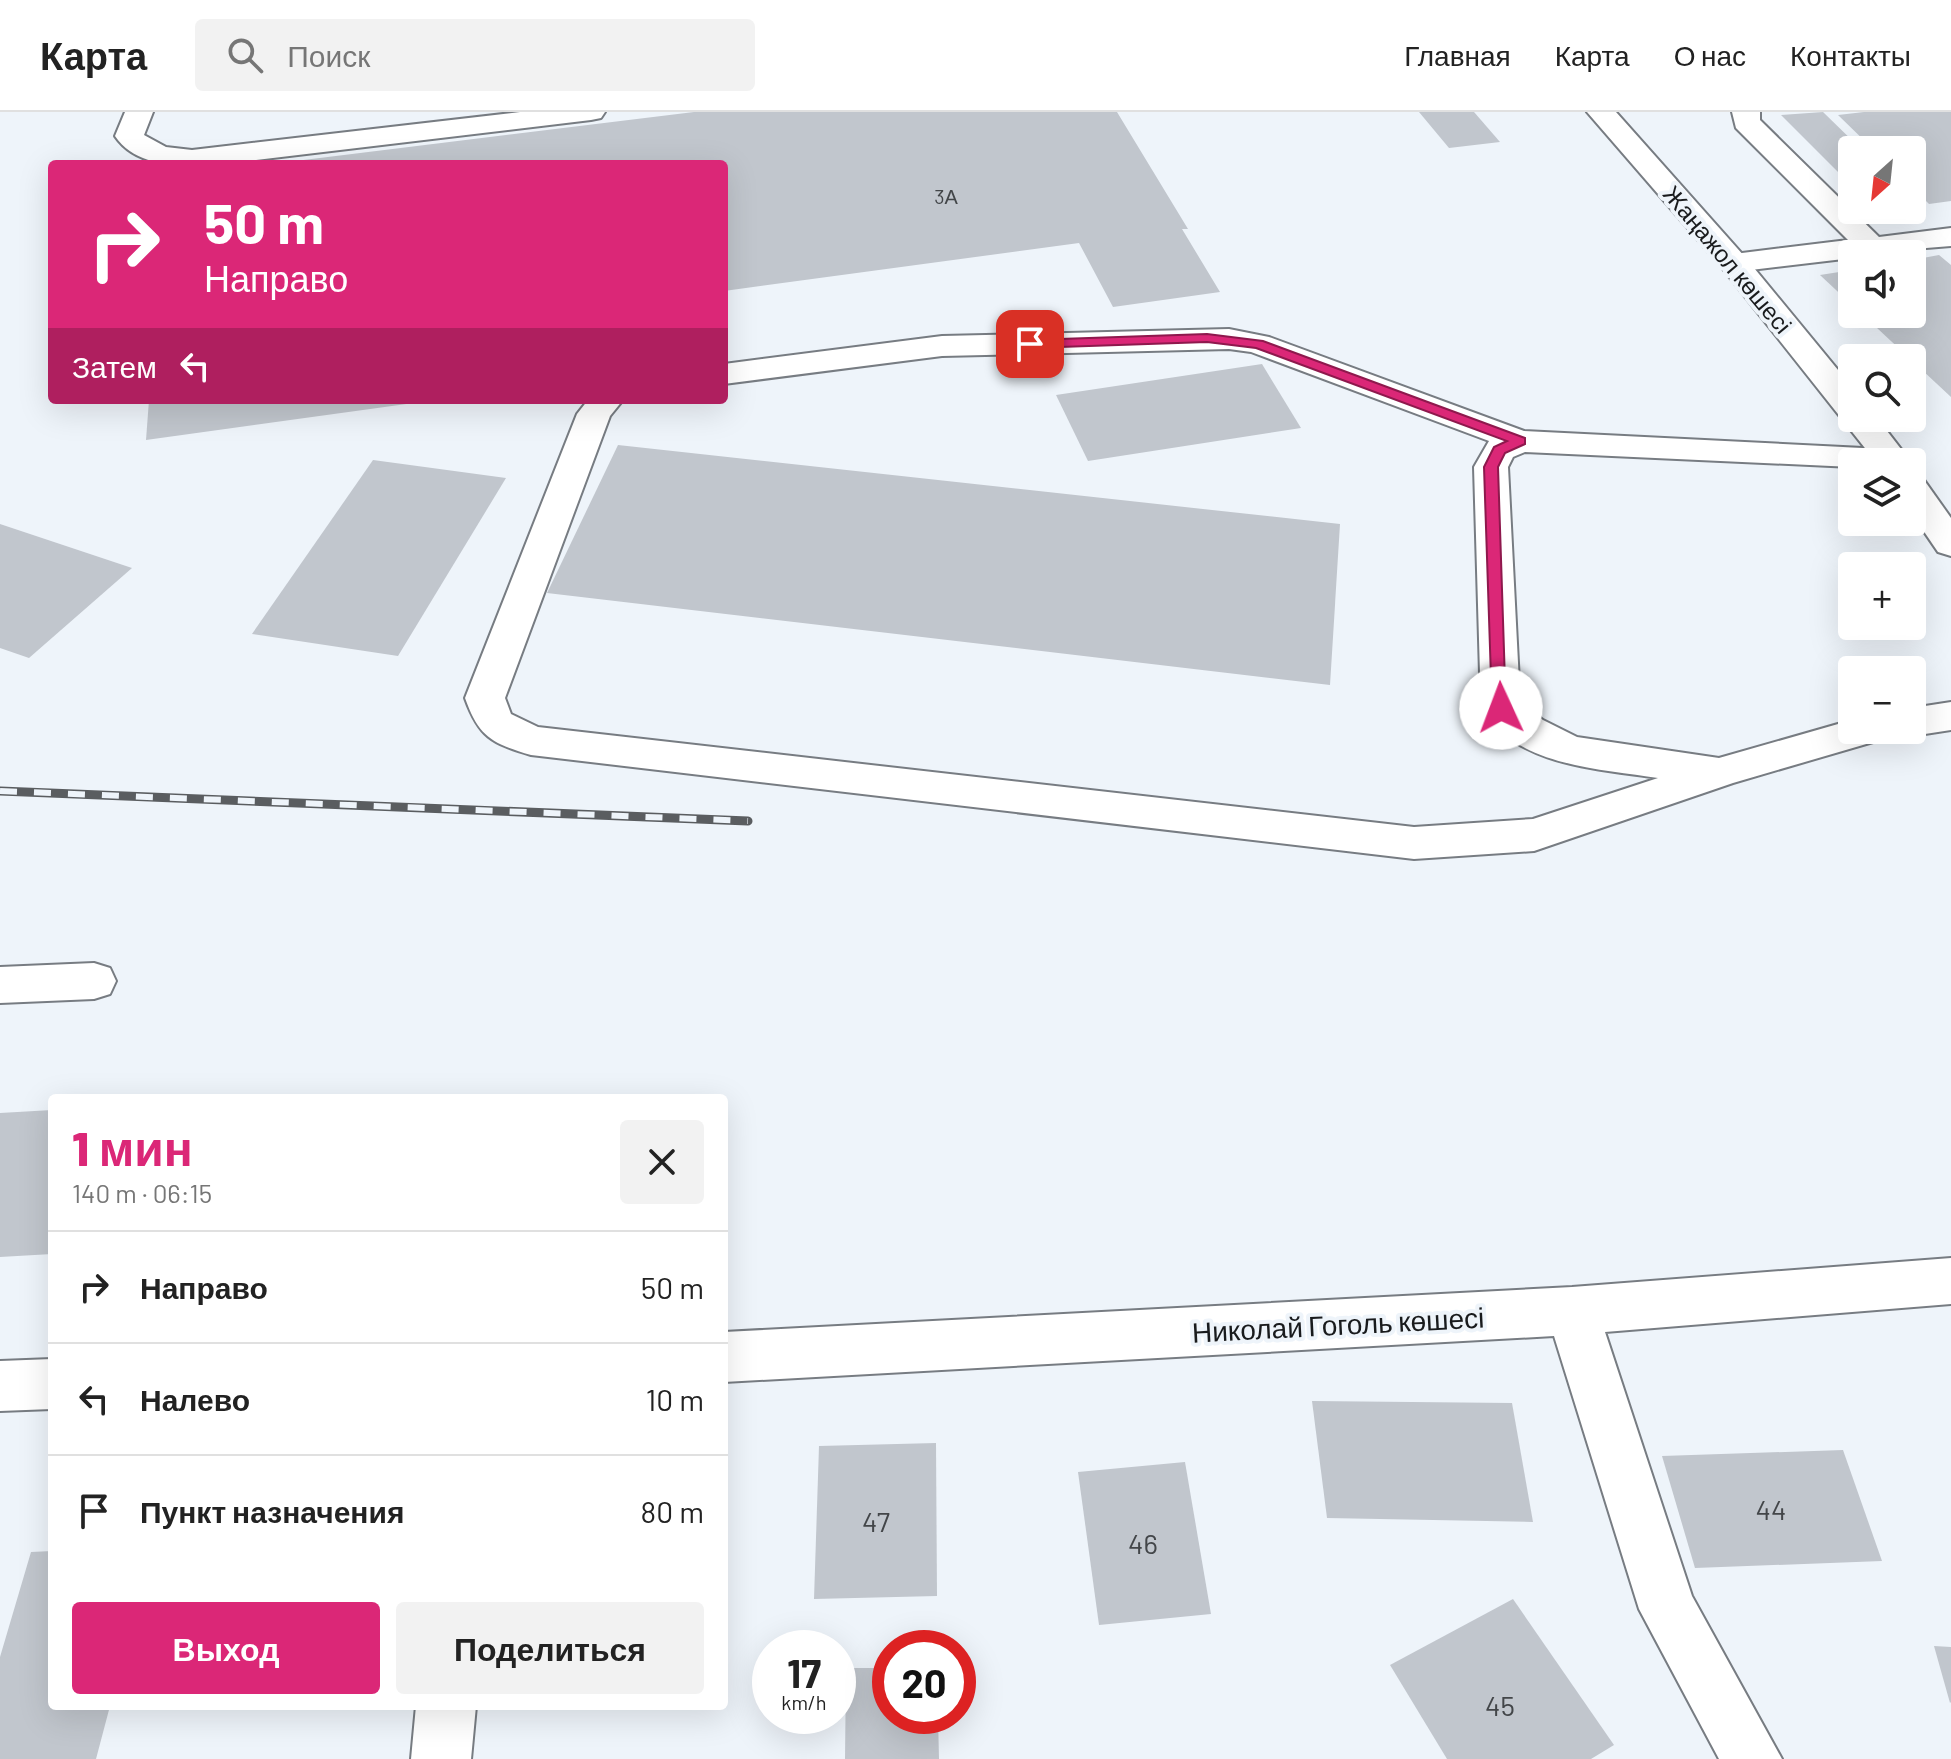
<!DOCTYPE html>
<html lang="ru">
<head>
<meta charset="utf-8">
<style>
	:root { --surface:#fff; --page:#f2f2f2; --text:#222; --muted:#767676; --line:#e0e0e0; --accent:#db2777 }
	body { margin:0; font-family:Barlow,sans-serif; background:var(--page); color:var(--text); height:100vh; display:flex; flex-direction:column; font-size:30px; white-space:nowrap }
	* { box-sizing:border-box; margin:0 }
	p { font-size:26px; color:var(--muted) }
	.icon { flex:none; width:44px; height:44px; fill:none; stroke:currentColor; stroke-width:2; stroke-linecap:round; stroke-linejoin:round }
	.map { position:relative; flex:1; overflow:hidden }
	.panel { position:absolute; left:48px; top:982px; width:680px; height:616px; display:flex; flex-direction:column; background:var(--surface); border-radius:8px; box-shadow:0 8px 32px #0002 }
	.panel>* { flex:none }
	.top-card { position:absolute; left:48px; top:48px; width:680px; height:244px; border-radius:8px; box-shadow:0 8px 32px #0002; background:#db2777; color:#fff; overflow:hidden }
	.needle { width:52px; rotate:207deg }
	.buttons { position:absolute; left:1838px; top:24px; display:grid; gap:16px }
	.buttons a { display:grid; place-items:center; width:88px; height:88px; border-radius:8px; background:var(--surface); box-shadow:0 8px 32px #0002; font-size:40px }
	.speed { position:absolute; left:752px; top:1518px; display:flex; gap:16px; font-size:40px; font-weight:700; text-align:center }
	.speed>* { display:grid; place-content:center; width:104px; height:104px; border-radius:50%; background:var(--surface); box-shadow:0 8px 32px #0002; line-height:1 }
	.speed small { font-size:20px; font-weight:400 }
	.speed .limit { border:12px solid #d22; background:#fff; color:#111 }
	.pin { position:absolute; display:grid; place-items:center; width:68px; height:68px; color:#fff; margin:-34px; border-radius:16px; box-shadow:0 4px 12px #0006 }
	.me { position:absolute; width:88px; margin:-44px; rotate:358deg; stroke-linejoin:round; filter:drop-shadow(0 0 6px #0008) }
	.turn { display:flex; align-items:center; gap:28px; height:168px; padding:0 24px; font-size:36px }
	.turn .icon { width:104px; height:104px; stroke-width:2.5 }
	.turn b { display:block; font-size:56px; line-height:68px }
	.then { display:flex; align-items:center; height:76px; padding:0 24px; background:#0003; gap:16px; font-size:30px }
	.round { display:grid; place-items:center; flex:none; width:84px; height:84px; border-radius:8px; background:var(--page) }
	.overview { display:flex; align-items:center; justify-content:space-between; height:136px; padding:0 24px }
	h1 { font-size:48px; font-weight:800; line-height:60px; color:var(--accent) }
	.primary-button { display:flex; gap:16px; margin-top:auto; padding:16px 24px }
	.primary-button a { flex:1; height:92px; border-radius:8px; background:var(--accent); color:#fff; font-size:32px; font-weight:800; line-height:92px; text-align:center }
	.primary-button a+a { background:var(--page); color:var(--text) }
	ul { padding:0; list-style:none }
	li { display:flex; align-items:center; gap:24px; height:112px; padding:0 24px; border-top:2px solid var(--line) }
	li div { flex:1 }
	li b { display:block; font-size:30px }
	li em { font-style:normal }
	header { display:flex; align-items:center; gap:48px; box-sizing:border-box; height:112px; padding:0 40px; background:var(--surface); border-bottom:2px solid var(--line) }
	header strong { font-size:38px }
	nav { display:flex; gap:44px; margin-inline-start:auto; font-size:28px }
	.search { width:560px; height:72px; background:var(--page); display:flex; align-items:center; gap:20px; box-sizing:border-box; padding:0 28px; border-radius:8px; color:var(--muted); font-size:30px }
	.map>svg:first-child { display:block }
	.building { fill:#c1c6cd }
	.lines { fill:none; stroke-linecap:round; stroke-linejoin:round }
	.minor-casing { stroke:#777c82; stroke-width:4 }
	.major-casing { stroke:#777c82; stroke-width:4 }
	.minor { fill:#fff; fill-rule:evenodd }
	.major { fill:#fff; fill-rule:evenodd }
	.rail-casing { stroke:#5a5d60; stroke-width:9 }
	.rail { stroke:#eef4fa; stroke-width:6; stroke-dasharray:17; stroke-linecap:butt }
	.route { fill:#db2777; stroke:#8e194d; stroke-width:2 }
	.labels { text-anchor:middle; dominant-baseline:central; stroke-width:8; stroke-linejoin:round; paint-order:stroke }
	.far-number-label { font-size:20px; fill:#434649 }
	.far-street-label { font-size:24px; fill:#191b1d; stroke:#eef4fa }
	.street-label { font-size:28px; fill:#191b1d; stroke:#eef4fa }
	.near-number-label { font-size:28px; fill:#434649 }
</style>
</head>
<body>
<header>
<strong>Карта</strong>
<div class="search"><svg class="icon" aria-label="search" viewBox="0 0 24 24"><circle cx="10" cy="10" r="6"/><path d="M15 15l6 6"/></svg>Поиск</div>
<nav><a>Главная</a><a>Карта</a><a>О нас</a><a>Контакты</a></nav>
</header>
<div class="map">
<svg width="1951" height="1647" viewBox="0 0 1951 1647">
	<rect width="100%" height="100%" fill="#eef4fa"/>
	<g class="building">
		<path d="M 694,0 L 1117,0 L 1188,117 L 1182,117 L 1220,180 L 1113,195 L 1079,131 L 724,179 L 724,52 L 271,52 Z"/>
		<path d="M 1419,0 L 1474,0 L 1500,30 L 1449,36 Z"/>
		<path d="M 1823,0 L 1862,38 L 1852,38 L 1852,74 L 1781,3 Z"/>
		<path d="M 1864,0 L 1951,0 L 1951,89 L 1929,92 L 1912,75 L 1912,38 L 1874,38 L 1838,3 Z"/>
		<path d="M 1939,143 L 1951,153 L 1951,285 L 1862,202 L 1912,202 L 1912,148 Z"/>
		<path d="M 1852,158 L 1852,193 L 1820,163 Z"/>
		<path d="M 1262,252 L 1301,316 L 1088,349 L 1056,283 Z"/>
		<path d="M 149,288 L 421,288 L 421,290 L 146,328 Z"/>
		<path d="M 618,333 L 1340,412 L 1330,573 L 547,481 Z"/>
		<path d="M 373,348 L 506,366 L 398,544 L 252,522 Z"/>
		<path d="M 0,412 L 132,456 L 29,546 L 0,536 Z"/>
		<path d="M 52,998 L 52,1142 L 0,1145 L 0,1001 Z"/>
		<path d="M 1312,1289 L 1512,1291 L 1533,1410 L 1327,1406 Z"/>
		<path d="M 936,1331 L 937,1484 L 814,1487 L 819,1334 Z"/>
		<path d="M 1843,1338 L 1882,1449 L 1695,1456 L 1662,1344 Z"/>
		<path d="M 1185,1350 L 1211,1502 L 1099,1513 L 1078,1360 Z"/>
		<path d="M 52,1439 L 52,1594 L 110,1594 L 96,1647 L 0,1647 L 0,1545 L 31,1440 Z"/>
		<path d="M 1513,1487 L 1614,1633 L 1591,1647 L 1447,1647 L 1390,1553 Z"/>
		<path d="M 1934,1534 L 1951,1535 L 1951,1590 L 1950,1591 Z"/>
		<path d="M 846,1556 L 890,1556 L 890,1604 L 938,1604 L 939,1647 L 845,1647 Z"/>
	</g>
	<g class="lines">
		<g class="minor-casing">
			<g id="minor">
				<path d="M 125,0 L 153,0 L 144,23 L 166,35 L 192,38 L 520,0 L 605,0 L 601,6 L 591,8 L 222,52 C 185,52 139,59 115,24 Z"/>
				<path d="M 1732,0 L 1760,0 L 1760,8 L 1879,125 L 1951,116 L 1951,134 L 1852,142 L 1852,146 L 1734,160 L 1723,157 L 1719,151 L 1723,145 L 1734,142 L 1848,128 L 1736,16 Z"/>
				<path d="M 1229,217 L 1269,225 L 1524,319 L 1903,338 L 1908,346 L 1906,350 L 1852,350 L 1852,355 L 1525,340 L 1513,345 L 1508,355 L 1520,590 L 1543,608 L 1577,625 L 1719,646 L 1852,608 L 1852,618 L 1886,618 L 1880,628 L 1733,671 L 1534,739 L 1414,747 L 531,643 C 491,631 479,625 465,586 L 577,302 L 588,288 L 623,288 L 610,304 L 505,586 L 511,602 L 538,615 L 1414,715 L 1533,707 L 1658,666 C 1600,657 1515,654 1481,596 L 1474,355 L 1489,329 L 1251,240 L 1229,237 L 942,244 L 724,272 L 724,252 L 942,224 Z"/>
				<path d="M 1951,590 L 1951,618 L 1912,624 L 1897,618 L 1912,618 L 1912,596 Z"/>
				<path d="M 94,851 L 110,856 L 116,869 L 110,882 L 94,887 L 0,891 L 0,855 Z"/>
				<path d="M 1951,1146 L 1951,1192 L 1605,1220 L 1692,1484 L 1782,1647 L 1719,1647 L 1639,1497 L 1554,1224 L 724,1270 L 724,1220 L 1572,1175 Z"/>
				<path d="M 52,1247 L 52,1297 L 0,1299 L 0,1249 Z"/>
				<path d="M 416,1594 L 476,1594 L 471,1647 L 411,1647 Z"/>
			</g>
		</g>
		<g class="major-casing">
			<g id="major">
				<path d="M 1587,0 L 1616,0 L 1745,145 L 1852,275 L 1852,306 L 1877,306 L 1911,350 L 1876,350 L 1723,157 Z"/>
				<path d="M 1912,365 L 1924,368 L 1951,406 L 1951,444 L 1938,440 L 1912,402 Z"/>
			</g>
		</g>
		<use href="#minor" class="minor"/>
		<use href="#major" class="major"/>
		<g class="rail-casing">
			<path id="rail" d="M 0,679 L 748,709"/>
		</g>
		<use href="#rail" class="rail"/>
	</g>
	<path class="route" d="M 1207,222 L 1263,229 L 1525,326 L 1525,332 L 1505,341 L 1498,355 L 1506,600 L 1501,602 L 1492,596 L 1484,355 L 1494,335 L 1507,329 L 1256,236 L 1207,230 L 1030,236 L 1023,232 L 1030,228 Z"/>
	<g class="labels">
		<g class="far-number-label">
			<text x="946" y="84">3А</text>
		</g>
		<g class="far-street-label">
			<text transform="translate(1728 147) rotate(50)">Жаңажол көшесі</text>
		</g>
		<g class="street-label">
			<text transform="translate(1338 1212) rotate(-3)">Николай Гоголь көшесі</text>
		</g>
		<g class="near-number-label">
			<text x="1771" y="1397">44</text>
			<text x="876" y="1409">47</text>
			<text x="1143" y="1431">46</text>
			<text x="1500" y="1593">45</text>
		</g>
	</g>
</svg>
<div class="buttons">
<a><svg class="needle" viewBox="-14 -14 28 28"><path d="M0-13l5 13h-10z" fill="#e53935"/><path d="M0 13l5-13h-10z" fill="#767676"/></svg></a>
<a><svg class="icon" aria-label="sound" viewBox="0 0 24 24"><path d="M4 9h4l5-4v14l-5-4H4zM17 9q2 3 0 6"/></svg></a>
<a><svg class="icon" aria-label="search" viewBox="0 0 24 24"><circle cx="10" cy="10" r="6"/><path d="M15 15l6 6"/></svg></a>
<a><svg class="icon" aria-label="layers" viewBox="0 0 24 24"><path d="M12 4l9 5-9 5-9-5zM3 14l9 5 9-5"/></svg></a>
<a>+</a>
<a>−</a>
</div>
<div class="speed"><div>17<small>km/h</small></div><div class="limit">20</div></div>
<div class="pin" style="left:1030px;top:232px;background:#d93025"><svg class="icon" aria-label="arrive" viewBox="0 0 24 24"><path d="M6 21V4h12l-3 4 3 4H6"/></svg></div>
<svg class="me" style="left:1501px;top:596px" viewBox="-20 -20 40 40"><circle r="19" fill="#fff"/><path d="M0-13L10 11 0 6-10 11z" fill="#db2777"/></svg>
<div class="top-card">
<div class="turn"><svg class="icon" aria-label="right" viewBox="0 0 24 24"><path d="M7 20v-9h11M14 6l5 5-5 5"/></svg><div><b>50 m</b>Направо</div></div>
<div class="then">Затем<svg class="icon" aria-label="left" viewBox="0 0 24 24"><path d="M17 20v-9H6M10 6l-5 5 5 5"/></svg></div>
</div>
<section class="panel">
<div class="overview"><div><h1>1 мин</h1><p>140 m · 06:15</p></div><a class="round"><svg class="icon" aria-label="close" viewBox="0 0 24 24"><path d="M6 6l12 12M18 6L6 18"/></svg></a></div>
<ul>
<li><svg class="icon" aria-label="right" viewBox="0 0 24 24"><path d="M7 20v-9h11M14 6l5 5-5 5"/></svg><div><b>Направо</b></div><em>50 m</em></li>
<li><svg class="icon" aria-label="left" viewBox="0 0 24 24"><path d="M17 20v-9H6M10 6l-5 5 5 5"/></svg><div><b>Налево</b></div><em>10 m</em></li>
<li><svg class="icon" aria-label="arrive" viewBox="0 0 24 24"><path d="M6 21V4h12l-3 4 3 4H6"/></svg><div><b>Пункт назначения</b></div><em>80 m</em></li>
</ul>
<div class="primary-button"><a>Выход</a><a>Поделиться</a></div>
</section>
</div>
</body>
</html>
